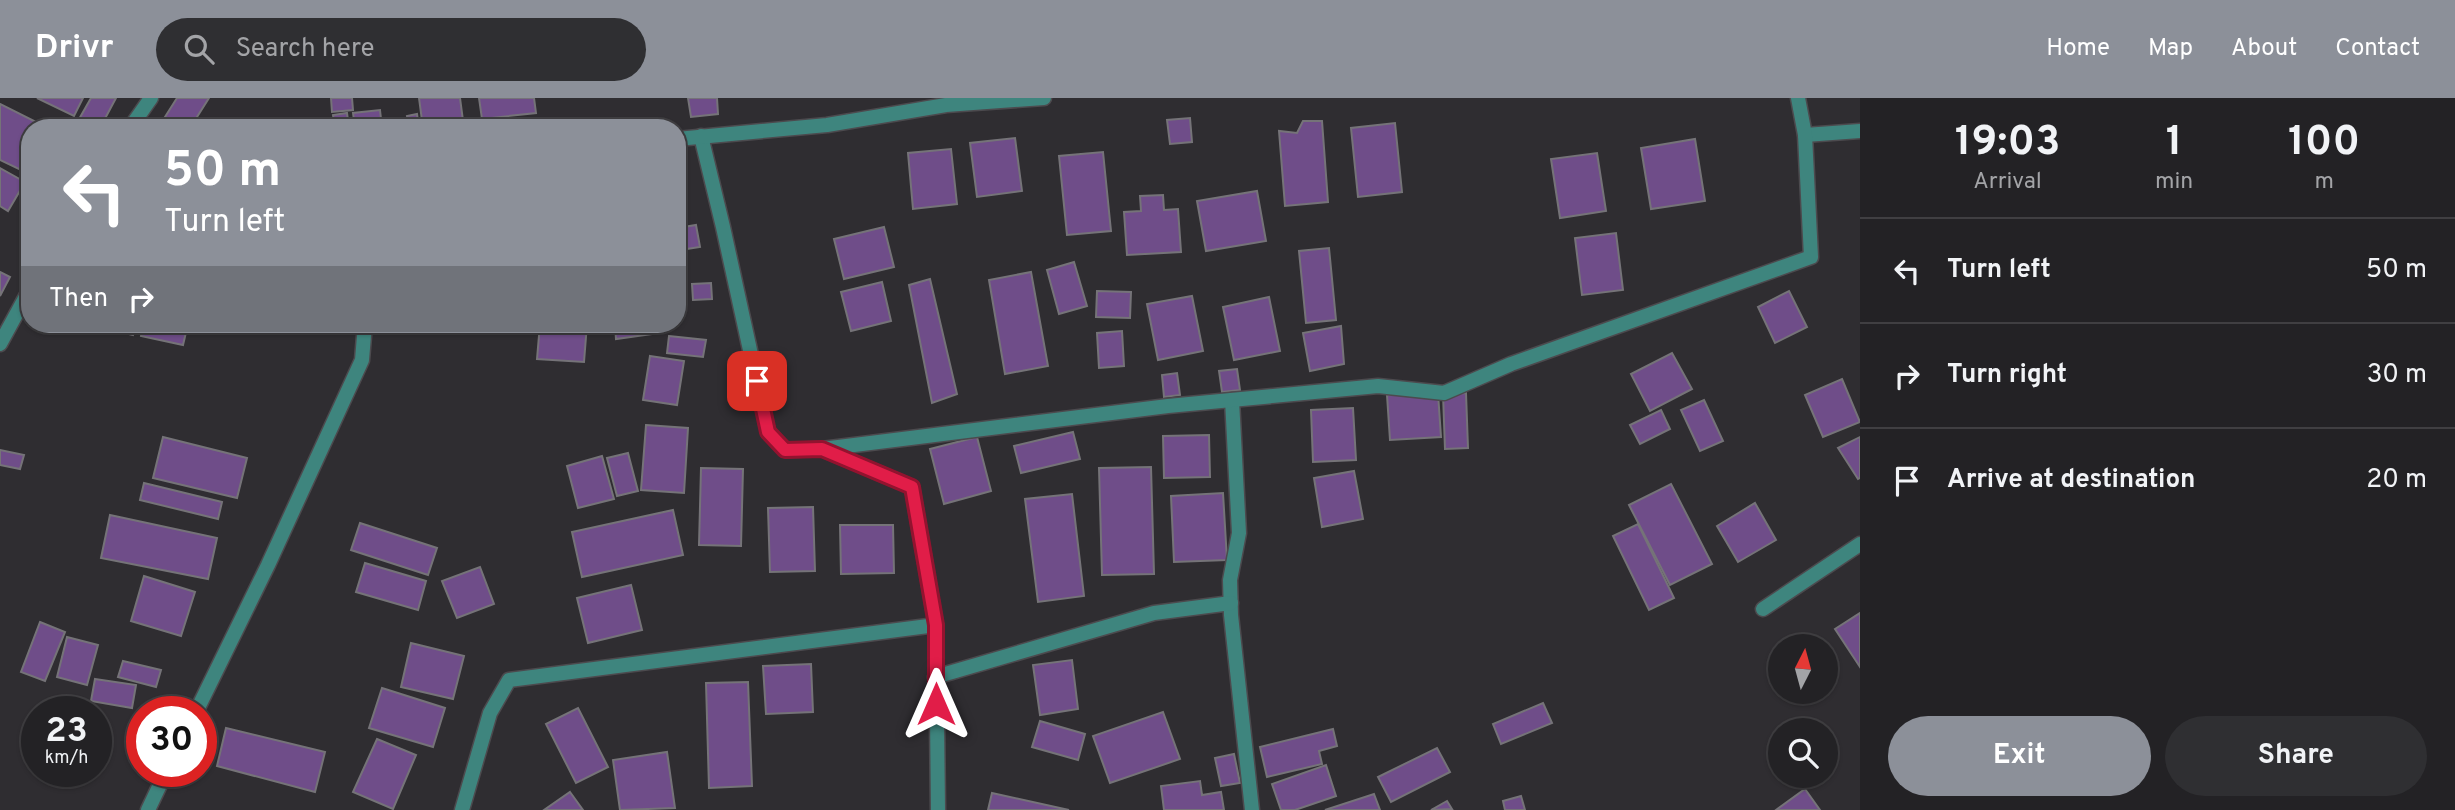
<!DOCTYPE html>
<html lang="en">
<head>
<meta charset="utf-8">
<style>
	:root { --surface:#232225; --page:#2f2f32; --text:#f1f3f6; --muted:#a3a4a7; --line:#403f42; --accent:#8c9099 }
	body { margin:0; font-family:Overpass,sans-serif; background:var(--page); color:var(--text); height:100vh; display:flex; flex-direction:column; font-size:26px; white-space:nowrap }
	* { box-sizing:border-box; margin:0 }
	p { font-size:23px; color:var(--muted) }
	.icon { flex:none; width:38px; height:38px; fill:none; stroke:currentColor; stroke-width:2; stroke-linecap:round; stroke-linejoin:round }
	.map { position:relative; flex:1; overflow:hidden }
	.sheet { display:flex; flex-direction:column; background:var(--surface); width:595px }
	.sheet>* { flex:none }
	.hud { position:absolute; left:21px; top:21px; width:665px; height:214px; border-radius:28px; box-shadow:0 2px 5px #0004,0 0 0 2px var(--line); background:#8c9099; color:#fff; overflow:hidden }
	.needle { width:46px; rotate:6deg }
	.tools { position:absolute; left:1768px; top:536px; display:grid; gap:14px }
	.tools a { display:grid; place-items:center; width:70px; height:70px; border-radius:50%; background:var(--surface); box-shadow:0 2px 5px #0004,0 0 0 2px var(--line); font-size:35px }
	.speed { position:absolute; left:21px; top:598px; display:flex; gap:14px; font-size:35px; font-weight:700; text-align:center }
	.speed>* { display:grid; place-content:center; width:91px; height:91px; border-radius:50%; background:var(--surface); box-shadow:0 2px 5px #0004,0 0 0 2px var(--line); line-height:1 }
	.speed small { font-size:18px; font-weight:400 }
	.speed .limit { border:10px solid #d22; background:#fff; color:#111 }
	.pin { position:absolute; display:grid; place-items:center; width:60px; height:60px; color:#fff; margin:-30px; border-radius:14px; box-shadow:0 4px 10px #0006 }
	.me { position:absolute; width:77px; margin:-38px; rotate:0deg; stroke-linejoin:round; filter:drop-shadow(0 0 5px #0008) }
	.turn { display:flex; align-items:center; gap:24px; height:147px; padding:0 28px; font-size:32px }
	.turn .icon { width:91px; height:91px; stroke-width:2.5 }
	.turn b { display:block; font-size:49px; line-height:60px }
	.then { display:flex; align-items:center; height:66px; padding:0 28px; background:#0003; gap:14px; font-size:26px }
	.eta { display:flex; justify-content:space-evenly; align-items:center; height:119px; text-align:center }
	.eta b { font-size:42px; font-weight:700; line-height:49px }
	.action { display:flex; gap:14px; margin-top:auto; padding:14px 28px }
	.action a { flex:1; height:80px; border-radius:42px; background:var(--accent); color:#fff; font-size:28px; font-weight:700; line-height:80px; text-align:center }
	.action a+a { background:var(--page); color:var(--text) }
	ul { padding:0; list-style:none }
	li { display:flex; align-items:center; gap:21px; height:105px; padding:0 28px; border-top:2px solid var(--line) }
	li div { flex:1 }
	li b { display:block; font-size:26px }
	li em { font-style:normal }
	header { display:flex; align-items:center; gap:42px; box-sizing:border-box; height:98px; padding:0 35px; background:var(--accent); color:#fff }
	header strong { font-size:33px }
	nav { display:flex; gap:38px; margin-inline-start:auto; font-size:24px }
	.search { width:490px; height:63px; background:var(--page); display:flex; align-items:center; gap:18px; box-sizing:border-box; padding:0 24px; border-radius:38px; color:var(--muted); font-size:26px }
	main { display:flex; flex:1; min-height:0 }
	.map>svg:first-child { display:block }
	.building { fill:#6f4d89; stroke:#757378; stroke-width:2 }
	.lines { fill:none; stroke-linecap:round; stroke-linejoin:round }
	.minor-casing { stroke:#4c4a4e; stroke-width:17 }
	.minor { stroke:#3e857e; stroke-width:14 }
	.route-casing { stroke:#92132f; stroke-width:18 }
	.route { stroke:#e11d48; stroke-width:12 }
</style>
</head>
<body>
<header>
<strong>Drivr</strong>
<div class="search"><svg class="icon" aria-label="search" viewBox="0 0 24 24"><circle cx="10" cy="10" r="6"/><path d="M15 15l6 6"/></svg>Search here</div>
<nav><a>Home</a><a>Map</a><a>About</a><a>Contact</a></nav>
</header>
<main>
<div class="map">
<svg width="1860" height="712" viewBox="0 0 1860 712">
	<rect width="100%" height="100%" fill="#2f2d31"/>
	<g class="building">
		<path d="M 37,0 L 83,0 L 74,18 Z"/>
		<path d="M 91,0 L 116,0 L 100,30 L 90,30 L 78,23 Z"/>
		<path d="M 177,0 L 209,0 L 190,30 L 158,30 Z"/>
		<path d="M 331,0 L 352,0 L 353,12 L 332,14 Z"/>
		<path d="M 419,0 L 460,0 L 464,30 L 423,30 Z"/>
		<path d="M 479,0 L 534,0 L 536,15 L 482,21 Z"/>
		<path d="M 688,0 L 717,0 L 718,16 L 691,19 Z"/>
		<path d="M 0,6 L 44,28 L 30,30 L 30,56 L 21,72 L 0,62 Z"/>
		<path d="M 380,12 L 382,30 L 355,30 L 353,15 Z"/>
		<path d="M 347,15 L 349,30 L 335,30 L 333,17 Z"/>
		<path d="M 417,16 L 419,30 L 409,30 L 407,18 Z"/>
		<path d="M 1190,20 L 1192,44 L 1170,46 L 1167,22 Z"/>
		<path d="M 1303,23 L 1322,23 L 1328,104 L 1285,108 L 1279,33 L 1297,35 Z"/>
		<path d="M 1395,25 L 1402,94 L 1358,99 L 1351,30 Z"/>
		<path d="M 1015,40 L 1022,93 L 977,99 L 970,45 Z"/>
		<path d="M 1695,41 L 1705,103 L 1651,111 L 1641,50 Z"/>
		<path d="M 951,51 L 957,106 L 913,111 L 908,55 Z"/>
		<path d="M 1103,54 L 1111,133 L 1067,137 L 1059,58 Z"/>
		<path d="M 1597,55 L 1606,113 L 1560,120 L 1551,61 Z"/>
		<path d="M 677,67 L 686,109 L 677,110 Z"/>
		<path d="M 0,70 L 25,84 L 8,113 L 0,108 Z"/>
		<path d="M 1257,93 L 1266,143 L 1206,153 L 1197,103 Z"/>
		<path d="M 1163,97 L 1164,112 L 1178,111 L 1181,154 L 1127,157 L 1124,114 L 1141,113 L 1140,98 Z"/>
		<path d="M 696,127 L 700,149 L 680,152 L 677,130 Z"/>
		<path d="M 884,129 L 894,169 L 844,181 L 834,141 Z"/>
		<path d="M 1616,135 L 1623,192 L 1582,197 L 1575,140 Z"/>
		<path d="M 1329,150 L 1336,222 L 1306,225 L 1299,153 Z"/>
		<path d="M 1074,164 L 1087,208 L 1059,216 L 1047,172 Z"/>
		<path d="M 0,174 L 10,179 L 0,198 Z"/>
		<path d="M 1031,174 L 1048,268 L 1005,276 L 989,182 Z"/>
		<path d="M 930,181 L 957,296 L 932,305 L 909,187 Z"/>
		<path d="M 882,184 L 891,223 L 851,233 L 841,194 Z"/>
		<path d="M 711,185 L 712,201 L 693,202 L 692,186 Z"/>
		<path d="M 1097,193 L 1131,194 L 1130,220 L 1096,219 Z"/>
		<path d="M 1789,193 L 1807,229 L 1775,245 L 1758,209 Z"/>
		<path d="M 1192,198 L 1203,253 L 1158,262 L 1147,206 Z"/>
		<path d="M 1269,199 L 1280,253 L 1234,262 L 1223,209 Z"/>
		<path d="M 87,226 L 136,226 L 133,237 Z"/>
		<path d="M 143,226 L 188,226 L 183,247 L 141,238 Z"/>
		<path d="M 540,226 L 587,226 L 584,264 L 537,261 Z"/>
		<path d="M 627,226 L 659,226 L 660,235 L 616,241 L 615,227 Z"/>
		<path d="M 1341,228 L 1344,266 L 1310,273 L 1303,235 Z"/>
		<path d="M 1122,233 L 1124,268 L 1099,270 L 1097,235 Z"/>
		<path d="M 669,238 L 706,242 L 703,259 L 667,255 Z"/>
		<path d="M 1672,255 L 1692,291 L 1650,313 L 1631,276 Z"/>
		<path d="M 650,258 L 684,263 L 677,307 L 643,302 Z"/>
		<path d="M 1237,271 L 1240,292 L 1222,294 L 1219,273 Z"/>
		<path d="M 1177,275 L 1180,297 L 1164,299 L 1162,277 Z"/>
		<path d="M 1842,281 L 1860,324 L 1823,339 L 1805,297 Z"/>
		<path d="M 1438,295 L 1441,339 L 1390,342 L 1387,297 Z"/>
		<path d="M 1466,295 L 1468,350 L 1445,351 L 1443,296 Z"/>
		<path d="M 1704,302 L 1723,343 L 1700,353 L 1681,312 Z"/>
		<path d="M 1353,310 L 1356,362 L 1313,364 L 1311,312 Z"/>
		<path d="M 1661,312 L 1670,331 L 1640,346 L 1630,327 Z"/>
		<path d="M 646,327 L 688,330 L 684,395 L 641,392 Z"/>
		<path d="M 1073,334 L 1080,361 L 1021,375 L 1014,348 Z"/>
		<path d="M 1209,337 L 1210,379 L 1164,380 L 1163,338 Z"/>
		<path d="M 163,339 L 247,360 L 237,400 L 153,380 Z"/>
		<path d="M 977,339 L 991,393 L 944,406 L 930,351 Z"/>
		<path d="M 1860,339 L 1860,380 L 1858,381 L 1838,350 Z"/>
		<path d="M 0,352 L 24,357 L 20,371 L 0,367 Z"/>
		<path d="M 628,355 L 638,393 L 617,398 L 607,360 Z"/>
		<path d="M 602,358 L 614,401 L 578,410 L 567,368 Z"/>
		<path d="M 1151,369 L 1154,476 L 1102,477 L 1099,370 Z"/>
		<path d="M 701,370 L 743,371 L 741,448 L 699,447 Z"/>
		<path d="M 1354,373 L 1363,421 L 1322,429 L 1314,380 Z"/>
		<path d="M 144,385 L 222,404 L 218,421 L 140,402 Z"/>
		<path d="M 1671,386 L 1712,466 L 1670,487 L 1629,407 Z"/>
		<path d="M 1223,395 L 1227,462 L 1174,464 L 1171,398 Z"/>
		<path d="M 1072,396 L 1084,498 L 1038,504 L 1025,401 Z"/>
		<path d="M 1755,405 L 1776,442 L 1738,464 L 1717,428 Z"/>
		<path d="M 813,409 L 815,473 L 770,474 L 768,410 Z"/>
		<path d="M 673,412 L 683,457 L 582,479 L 572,434 Z"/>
		<path d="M 110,417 L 217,440 L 208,481 L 101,460 Z"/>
		<path d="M 360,425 L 437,450 L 428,477 L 351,452 Z"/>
		<path d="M 1638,426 L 1674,500 L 1649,512 L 1613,438 Z"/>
		<path d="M 840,427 L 893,427 L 894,475 L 841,476 Z"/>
		<path d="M 365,465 L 426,483 L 418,512 L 356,494 Z"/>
		<path d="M 480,469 L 494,506 L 457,520 L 442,483 Z"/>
		<path d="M 144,478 L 195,494 L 181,538 L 131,523 Z"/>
		<path d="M 631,487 L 642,532 L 588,545 L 577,500 Z"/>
		<path d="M 1860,515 L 1860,569 L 1835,531 Z"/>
		<path d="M 40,524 L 65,534 L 45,583 L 21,574 Z"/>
		<path d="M 67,539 L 98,547 L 87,587 L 57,579 Z"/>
		<path d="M 411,545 L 464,558 L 453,601 L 401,589 Z"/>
		<path d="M 1072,562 L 1078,611 L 1040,617 L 1033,567 Z"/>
		<path d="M 123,563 L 161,572 L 156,589 L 118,579 Z"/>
		<path d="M 811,566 L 813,614 L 766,616 L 763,568 Z"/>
		<path d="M 95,581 L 136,587 L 132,610 L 91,603 Z"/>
		<path d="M 748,584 L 752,688 L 709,690 L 706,585 Z"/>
		<path d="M 382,590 L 445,610 L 433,649 L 369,630 Z"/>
		<path d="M 1543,605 L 1552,625 L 1501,646 L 1493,626 Z"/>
		<path d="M 578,610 L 608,669 L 576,685 L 546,626 Z"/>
		<path d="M 1163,614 L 1180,661 L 1110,685 L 1093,638 Z"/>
		<path d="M 1040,623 L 1085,636 L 1078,662 L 1032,649 Z"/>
		<path d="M 226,630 L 325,654 L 315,694 L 217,668 Z"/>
		<path d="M 1333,631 L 1337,648 L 1319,653 L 1322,666 L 1267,679 L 1260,649 Z"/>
		<path d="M 377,641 L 416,657 L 393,711 L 353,694 Z"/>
		<path d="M 1437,650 L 1450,674 L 1391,704 L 1378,679 Z"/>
		<path d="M 667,654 L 675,710 L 620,712 L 613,662 Z"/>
		<path d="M 1234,656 L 1240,685 L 1221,688 L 1215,660 Z"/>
		<path d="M 1326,667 L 1336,698 L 1295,712 L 1281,712 L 1272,686 Z"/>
		<path d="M 1200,683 L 1202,697 L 1221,694 L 1224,712 L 1164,712 L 1161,688 Z"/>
		<path d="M 1805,691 L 1820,712 L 1776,712 Z"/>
		<path d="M 570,694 L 583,712 L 544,712 Z"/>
		<path d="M 992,695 L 1069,712 L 988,712 Z"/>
		<path d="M 1374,696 L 1380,712 L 1325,712 Z"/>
		<path d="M 1521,698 L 1525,712 L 1505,712 L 1503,703 Z"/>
		<path d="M 1447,703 L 1452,711 L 1431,712 Z"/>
	</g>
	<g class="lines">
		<g class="minor-casing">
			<g id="minor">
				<path d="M 130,30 L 151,0"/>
				<path d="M 1805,37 L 1860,33"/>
				<path d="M 701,38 L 723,129 L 768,334 L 785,352 L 822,351 L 912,389 L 936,527 L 938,712"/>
				<path d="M 677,41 L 827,27 L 946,7 L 1044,0"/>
				<path d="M 0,246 L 30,191"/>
				<path d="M 1232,302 L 1239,435 L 1230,482 L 1231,517 L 1252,712"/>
				<path d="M 822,351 L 1168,308 L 1378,288 L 1444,295 L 1511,266 L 1811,159 L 1805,37 L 1798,0"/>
				<path d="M 1763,511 L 1860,446"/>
				<path d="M 935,579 L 1154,515 L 1231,505"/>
				<path d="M 196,614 L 268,467 L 362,262 L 365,226"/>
				<path d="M 148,712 L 166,674"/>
				<path d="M 462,712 L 490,615 L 509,582 L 936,527"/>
			</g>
		</g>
		<use href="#minor" class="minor"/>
	</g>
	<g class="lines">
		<g class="route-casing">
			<path id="route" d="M 757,283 L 768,334 L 785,352 L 822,351 L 912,389 L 936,527 L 936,606"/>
		</g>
		<use href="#route" class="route"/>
	</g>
</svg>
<div class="tools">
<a><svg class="needle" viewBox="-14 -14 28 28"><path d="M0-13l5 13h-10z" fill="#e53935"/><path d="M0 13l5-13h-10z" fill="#a3a4a7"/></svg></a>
<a><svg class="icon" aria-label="search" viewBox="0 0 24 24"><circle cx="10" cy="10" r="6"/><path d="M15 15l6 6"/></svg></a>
</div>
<div class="speed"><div>23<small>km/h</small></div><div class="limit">30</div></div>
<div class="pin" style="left:757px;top:283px;background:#d93025"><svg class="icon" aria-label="arrive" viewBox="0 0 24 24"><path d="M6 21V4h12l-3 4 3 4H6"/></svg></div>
<svg class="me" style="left:936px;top:606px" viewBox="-20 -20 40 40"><path d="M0-17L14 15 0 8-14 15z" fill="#e11d48" stroke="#fff" stroke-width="4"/></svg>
<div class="hud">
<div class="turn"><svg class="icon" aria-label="left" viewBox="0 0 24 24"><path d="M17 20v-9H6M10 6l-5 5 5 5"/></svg><div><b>50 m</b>Turn left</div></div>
<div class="then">Then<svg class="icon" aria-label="right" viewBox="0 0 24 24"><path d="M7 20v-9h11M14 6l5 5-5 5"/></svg></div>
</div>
</div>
<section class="sheet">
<div class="eta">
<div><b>19:03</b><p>Arrival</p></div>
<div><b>1</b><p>min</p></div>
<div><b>100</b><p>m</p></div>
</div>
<ul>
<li><svg class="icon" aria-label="left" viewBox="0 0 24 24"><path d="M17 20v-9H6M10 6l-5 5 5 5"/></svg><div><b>Turn left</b></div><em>50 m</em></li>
<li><svg class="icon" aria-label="right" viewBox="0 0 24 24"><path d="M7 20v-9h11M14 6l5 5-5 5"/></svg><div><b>Turn right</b></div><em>30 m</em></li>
<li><svg class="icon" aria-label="arrive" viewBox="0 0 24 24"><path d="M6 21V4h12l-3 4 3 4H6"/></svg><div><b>Arrive at destination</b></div><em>20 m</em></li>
</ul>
<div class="action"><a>Exit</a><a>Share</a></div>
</section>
</main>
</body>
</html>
